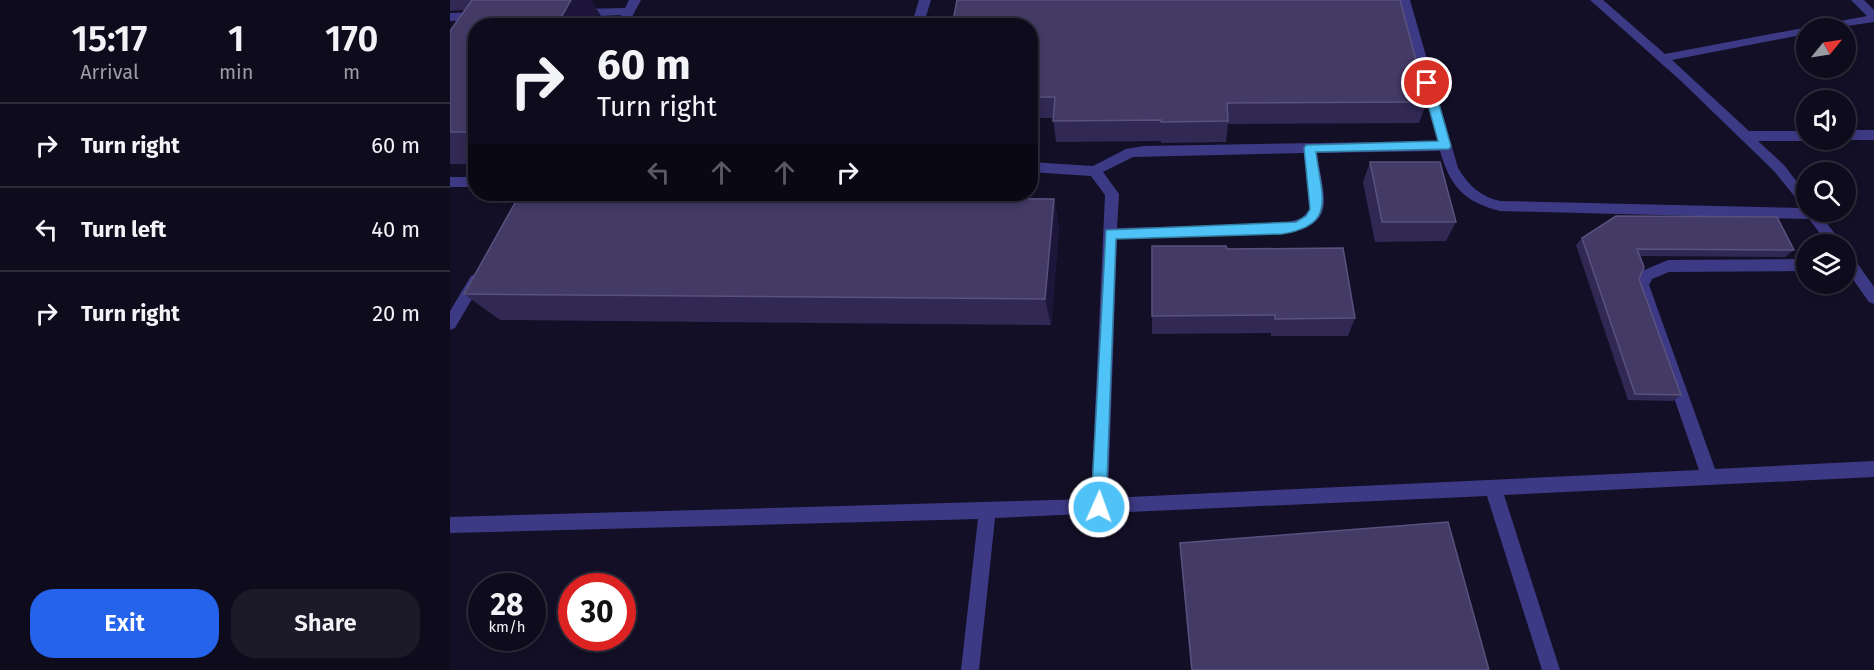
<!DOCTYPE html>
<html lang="en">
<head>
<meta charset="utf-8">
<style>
	:root { --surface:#0e0b1c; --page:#1c1929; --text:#f1f3f6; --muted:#9b9ba3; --line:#2e2b3b; --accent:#2563eb }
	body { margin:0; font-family:"Fira Sans",sans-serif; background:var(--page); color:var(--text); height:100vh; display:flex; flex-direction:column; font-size:22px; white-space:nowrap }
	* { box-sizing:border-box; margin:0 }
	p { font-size:20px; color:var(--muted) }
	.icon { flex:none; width:33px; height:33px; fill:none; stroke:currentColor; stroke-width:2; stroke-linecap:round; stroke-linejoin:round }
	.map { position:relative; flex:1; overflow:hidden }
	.details { display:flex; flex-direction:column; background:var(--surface); width:450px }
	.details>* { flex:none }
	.hud { position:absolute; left:18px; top:18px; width:570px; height:183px; border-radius:24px; box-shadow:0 3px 9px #0003,0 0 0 2px var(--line); background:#0e0b1c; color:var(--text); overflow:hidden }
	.needle { width:39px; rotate:60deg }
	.tools { position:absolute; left:1346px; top:18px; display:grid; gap:12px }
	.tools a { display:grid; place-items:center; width:60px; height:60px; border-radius:50%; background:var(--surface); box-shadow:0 3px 9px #0003,0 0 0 2px var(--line); font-size:30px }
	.speed { position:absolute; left:18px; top:573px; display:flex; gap:12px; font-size:30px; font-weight:700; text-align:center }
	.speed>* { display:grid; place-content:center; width:78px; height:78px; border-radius:50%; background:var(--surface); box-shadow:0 3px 9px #0003,0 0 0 2px var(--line); line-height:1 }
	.speed small { font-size:15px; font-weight:400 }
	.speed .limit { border:9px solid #d22; background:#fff; color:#111 }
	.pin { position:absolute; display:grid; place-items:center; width:51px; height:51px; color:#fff; margin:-26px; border:3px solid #fff; border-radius:50%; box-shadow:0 2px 6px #0007 }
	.me { position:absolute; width:66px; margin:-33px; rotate:2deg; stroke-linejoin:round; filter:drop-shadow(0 0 4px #0008) }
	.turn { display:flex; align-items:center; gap:21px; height:126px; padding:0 30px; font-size:27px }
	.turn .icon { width:78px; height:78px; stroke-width:2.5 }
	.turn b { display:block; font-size:42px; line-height:51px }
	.lanes { display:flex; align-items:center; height:57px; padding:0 30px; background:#0003; justify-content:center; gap:30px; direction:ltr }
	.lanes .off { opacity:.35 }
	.eta { display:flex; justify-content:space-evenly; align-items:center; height:102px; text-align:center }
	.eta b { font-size:36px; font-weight:600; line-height:42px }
	.action { display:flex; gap:12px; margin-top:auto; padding:12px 30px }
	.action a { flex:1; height:69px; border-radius:24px; background:var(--accent); color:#fff; font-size:24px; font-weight:600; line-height:69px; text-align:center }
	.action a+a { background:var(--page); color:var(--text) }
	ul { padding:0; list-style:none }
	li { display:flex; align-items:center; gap:18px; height:84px; padding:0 30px; border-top:2px solid var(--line) }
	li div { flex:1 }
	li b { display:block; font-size:22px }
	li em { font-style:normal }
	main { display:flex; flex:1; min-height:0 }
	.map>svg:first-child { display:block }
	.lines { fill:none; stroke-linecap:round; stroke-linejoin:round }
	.minor { fill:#3d3a85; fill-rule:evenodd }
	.wall { fill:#312854 }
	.shaded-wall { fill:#1d163a }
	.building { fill:#433a66; stroke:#5a527e; stroke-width:1.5 }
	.route { fill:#4fc3f7; stroke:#337fa1; stroke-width:1.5 }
</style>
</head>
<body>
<main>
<section class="details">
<div class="eta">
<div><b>15:17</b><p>Arrival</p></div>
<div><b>1</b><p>min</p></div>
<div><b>170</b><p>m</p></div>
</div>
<ul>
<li><svg class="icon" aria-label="right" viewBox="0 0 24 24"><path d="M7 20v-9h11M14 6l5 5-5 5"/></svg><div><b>Turn right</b></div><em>60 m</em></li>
<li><svg class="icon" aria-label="left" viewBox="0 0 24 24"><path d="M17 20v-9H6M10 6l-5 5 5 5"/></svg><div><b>Turn left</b></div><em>40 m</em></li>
<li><svg class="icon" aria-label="right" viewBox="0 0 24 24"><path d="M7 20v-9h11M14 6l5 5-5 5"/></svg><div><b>Turn right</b></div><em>20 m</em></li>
</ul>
<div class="action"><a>Exit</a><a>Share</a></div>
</section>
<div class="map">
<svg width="1424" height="670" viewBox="0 0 1424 670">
	<rect width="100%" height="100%" fill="#130f26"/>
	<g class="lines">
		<g class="minor">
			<path d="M 179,0 L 191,0 L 177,26 L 166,26 L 171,15 L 129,17 L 123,13 L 129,9 L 175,8 Z"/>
			<path d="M 469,0 L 481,0 L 473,26 L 461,26 Z"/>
			<path d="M 948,0 L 960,0 L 1008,168 C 1019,186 1030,196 1050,201 L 1354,208 L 1324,171 L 1231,81 L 1140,0 L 1153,0 L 1215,54 L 1417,16 L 1401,0 L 1414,0 L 1424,10 L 1424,22 L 1383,28 L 1356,28 L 1356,34 L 1222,60 L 1299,131 L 1356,131 L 1356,140 L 1360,140 L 1356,141 L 1308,141 L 1334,165 L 1356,194 L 1356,212 L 1368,212 L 1393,244 L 1378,244 L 1359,219 L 1050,211 C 1014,202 1000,186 990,151 L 867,153 C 873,197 890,225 832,234 L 667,239 L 658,498 L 1249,470 L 1185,285 L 1192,271 L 1218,260 L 1356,259 L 1356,271 L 1219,272 L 1202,279 L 1199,285 L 1265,469 L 1424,461 L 1424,477 L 1054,495 L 1110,670 L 1092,670 L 1037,496 L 545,518 L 529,670 L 511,670 L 528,519 L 0,533 L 0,517 L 641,499 L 655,195 L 641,176 L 580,172 L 580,162 L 643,166 L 676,149 L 694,146 L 988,141 ZM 854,153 L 860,209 L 852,218 L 832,224 L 667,228 L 669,194 L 653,172 L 683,157 Z"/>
			<path d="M 30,12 L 36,16 L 34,19 L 0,21 L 0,13 Z"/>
			<rect x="1395" y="130" width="29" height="10"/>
			<rect x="0" y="177" width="26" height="10"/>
			<path d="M 1395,251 L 1400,253 L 1424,287 L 1424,304 L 1419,302 L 1395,268 Z"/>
			<path d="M 26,274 L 31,276 L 33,280 L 5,328 L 0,330 L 0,311 L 21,276 Z"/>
		</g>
	</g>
	<g class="wall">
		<path d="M 0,0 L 140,0 L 154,20 L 150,26 L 26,26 L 26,164 L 0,164 L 0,31 L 14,10 L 0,11 Z"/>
		<path d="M 580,26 L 977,102 L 969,123 L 778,124 L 776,142 L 711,143 L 711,141 L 606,142 L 603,118 L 580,118 Z"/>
		<path d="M 920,162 L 1006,222 L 996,241 L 925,242 L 913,182 Z"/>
		<path d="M 330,198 L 604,199 L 609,228 L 601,325 L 50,320 L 14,294 Z"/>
		<path d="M 1132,238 L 1344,250 L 1335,257 L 1190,256 L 1189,279 L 1231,395 L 1223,401 L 1178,400 L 1126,245 Z"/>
		<path d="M 702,246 L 777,249 L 905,318 L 898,336 L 821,336 L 821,333 L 702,334 Z"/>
		<path d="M 730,543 L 1039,670 L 741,670 L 730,551 Z"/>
	</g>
	<g class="shaded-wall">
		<path d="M 121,0 L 140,0 L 154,20 L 150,26 L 106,26 Z"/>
		<path d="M 303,194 L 332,194 L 326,211 L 302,195 Z"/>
		<path d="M 604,199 L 609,228 L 601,325 L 595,299 Z"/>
	</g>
	<g class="building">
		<path d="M 22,0 L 121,0 L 106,26 L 26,26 L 26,132 L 0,132 L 0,31 Z"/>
		<path d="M 507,0 L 950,0 L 977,102 L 777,103 L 778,121 L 711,122 L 711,120 L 603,121 L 605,97 L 580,97 L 580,26 L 502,26 Z"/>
		<path d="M 920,162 L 990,162 L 1006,222 L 932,222 Z"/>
		<path d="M 70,194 L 303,194 L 302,195 L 316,195 L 315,198 L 604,199 L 595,299 L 14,294 Z"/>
		<path d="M 1166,216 L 1327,217 L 1344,250 L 1187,249 L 1194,267 L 1189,279 L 1231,395 L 1185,394 L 1132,238 Z"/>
		<path d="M 702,246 L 776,246 L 777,249 L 893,248 L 905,318 L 825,319 L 825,315 L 702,316 Z"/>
		<path d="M 998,522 L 1039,670 L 742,670 L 730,543 Z"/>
	</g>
	<path class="route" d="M 977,79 L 983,83 L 1001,146 L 999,149 L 866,152 C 871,196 888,225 832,234 L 666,239 L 656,507 L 654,512 L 649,514 L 643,512 L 641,507 L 656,230 L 846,222 L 856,216 L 860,209 L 854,148 L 856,145 L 988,141 L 972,83 Z"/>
</svg>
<div class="tools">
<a><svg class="needle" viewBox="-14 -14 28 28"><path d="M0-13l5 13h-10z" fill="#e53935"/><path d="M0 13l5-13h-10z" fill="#9b9ba3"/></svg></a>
<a><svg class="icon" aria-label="sound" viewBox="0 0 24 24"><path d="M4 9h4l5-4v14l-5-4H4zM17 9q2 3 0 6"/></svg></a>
<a><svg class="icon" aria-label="search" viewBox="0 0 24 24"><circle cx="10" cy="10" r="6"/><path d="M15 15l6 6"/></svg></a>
<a><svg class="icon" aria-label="layers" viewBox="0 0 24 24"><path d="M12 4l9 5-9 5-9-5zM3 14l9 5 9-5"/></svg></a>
</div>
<div class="speed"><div>28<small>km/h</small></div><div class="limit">30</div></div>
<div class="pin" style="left:977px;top:83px;background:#d93025"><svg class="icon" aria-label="arrive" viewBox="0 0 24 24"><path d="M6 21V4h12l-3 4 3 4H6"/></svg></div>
<svg class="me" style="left:649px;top:507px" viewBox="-20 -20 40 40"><circle r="17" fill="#4fc3f7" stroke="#fff" stroke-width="3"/><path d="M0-11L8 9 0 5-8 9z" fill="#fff"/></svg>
<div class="hud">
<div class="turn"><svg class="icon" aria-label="right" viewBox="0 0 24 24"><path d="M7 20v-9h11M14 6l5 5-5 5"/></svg><div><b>60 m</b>Turn right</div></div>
<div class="lanes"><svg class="icon off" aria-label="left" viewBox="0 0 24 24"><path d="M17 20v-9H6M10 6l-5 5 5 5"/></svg><svg class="icon off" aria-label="ahead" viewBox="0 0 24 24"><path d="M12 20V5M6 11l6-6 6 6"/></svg><svg class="icon off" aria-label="ahead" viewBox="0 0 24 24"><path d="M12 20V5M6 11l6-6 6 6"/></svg><svg class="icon" aria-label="right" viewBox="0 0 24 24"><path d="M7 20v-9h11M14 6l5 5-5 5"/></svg></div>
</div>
</div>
</main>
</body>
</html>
